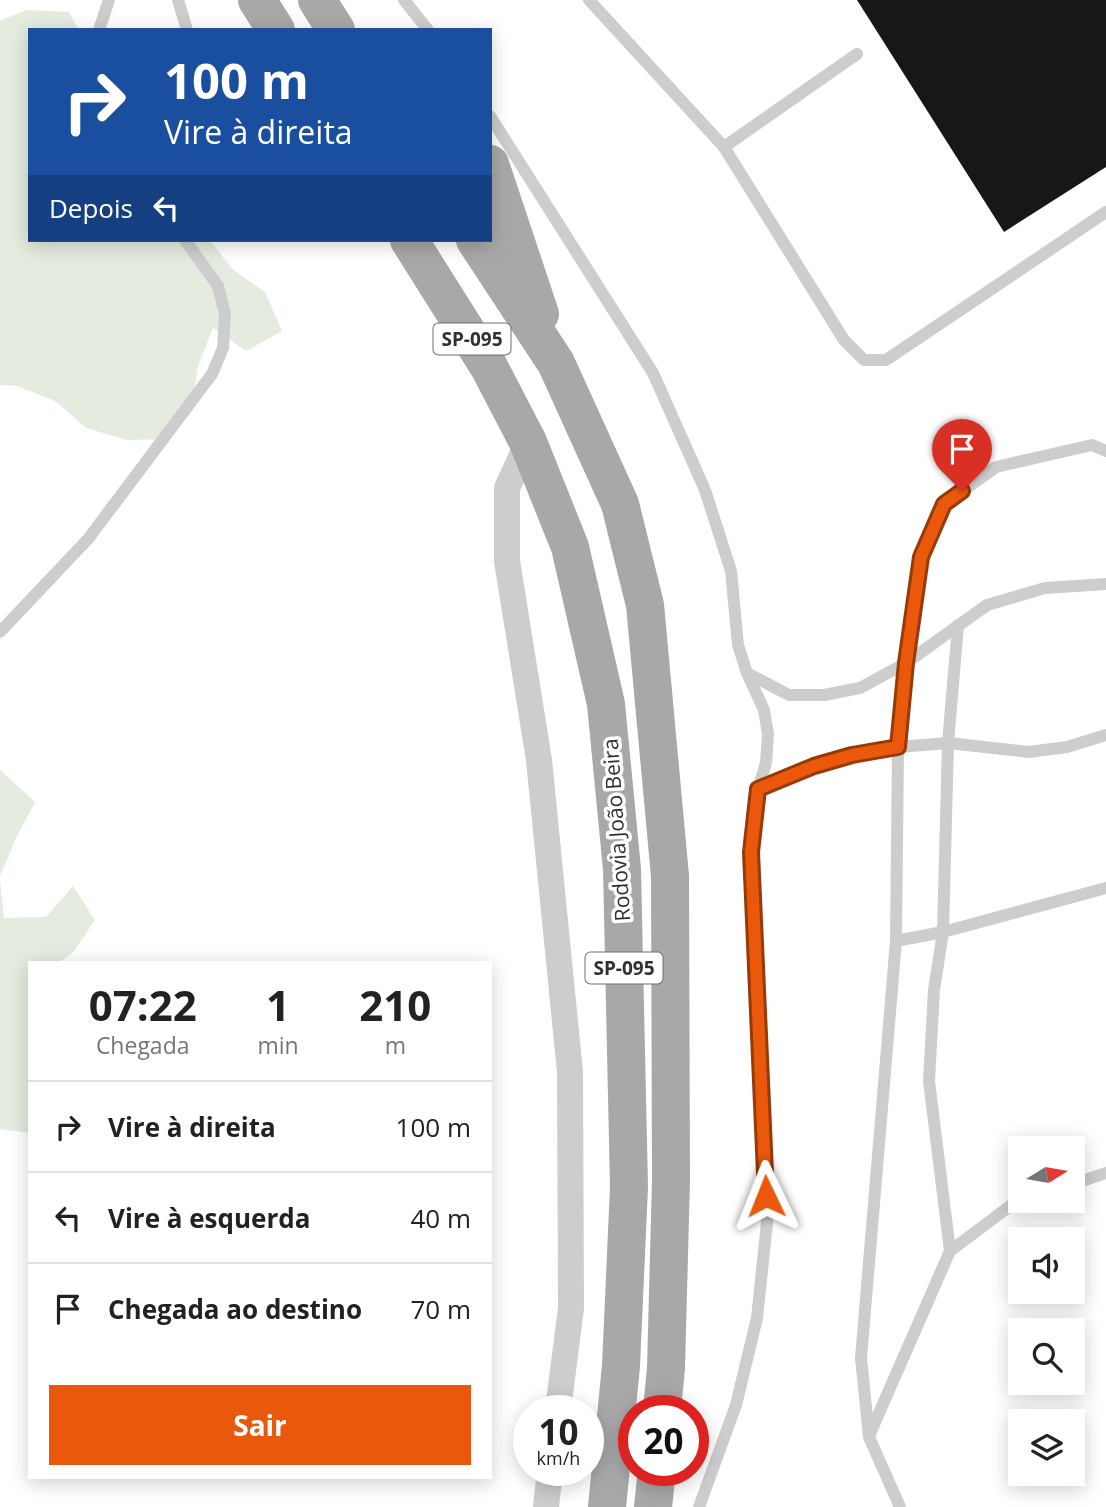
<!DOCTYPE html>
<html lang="pt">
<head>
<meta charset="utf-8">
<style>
	:root { --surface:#fff; --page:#f2f2f2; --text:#222; --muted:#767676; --line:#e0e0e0; --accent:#ea580c }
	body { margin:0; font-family:"Open Sans",sans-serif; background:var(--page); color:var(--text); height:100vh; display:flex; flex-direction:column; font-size:26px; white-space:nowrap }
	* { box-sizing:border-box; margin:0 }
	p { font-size:23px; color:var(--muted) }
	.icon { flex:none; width:38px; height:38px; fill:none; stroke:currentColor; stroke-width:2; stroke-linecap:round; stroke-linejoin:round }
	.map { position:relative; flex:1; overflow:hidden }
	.drawer { position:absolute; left:28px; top:961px; width:464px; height:518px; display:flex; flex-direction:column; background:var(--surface); border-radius:0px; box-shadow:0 4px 18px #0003 }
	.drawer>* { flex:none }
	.top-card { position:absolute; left:28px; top:28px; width:464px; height:214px; border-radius:0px; box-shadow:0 4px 18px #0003; background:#1a4fa0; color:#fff; overflow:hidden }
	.needle { width:46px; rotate:79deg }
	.fabs { position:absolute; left:1008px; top:1136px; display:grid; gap:14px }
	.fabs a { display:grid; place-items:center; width:77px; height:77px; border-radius:0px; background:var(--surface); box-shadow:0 4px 18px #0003; font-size:35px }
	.speed { position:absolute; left:513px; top:1395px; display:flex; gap:14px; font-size:35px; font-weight:700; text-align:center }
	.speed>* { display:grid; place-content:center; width:91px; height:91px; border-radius:50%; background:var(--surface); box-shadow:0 4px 18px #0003; line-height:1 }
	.speed small { font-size:18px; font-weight:400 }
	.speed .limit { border:10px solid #d22; background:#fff; color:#111 }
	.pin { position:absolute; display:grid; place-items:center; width:60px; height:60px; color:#fff; margin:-72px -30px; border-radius:50% 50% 50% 0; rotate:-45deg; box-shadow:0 0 7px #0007 }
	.pin .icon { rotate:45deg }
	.me { position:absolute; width:77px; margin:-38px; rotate:358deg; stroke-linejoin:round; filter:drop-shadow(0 0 5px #0008) }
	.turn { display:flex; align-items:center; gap:24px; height:147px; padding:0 21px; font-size:32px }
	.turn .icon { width:91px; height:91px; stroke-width:2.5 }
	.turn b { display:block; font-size:49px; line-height:60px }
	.then { display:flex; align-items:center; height:66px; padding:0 21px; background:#0003; gap:14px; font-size:26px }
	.eta { display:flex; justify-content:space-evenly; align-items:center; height:119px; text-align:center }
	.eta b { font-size:42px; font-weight:700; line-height:49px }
	.button { display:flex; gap:14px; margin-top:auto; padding:14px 21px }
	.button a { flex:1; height:80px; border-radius:0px; background:var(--accent); color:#fff; font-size:28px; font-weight:700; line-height:80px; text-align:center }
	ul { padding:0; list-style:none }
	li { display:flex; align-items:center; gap:21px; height:91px; padding:0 21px; border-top:2px solid var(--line) }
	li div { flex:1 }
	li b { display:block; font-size:26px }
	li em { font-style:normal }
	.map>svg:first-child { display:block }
	.green { fill:#e4ecdf }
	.building { fill:#171717 }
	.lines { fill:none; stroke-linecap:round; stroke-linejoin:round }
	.service { stroke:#cdcdcd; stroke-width:12 }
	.minor { stroke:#cdcdcd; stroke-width:26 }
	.primary { stroke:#a8a8a8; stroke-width:38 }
	.route-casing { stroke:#983908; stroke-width:18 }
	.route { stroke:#ea580c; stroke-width:12 }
	.labels { text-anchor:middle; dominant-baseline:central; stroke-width:7; stroke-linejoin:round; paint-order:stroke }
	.shield { fill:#fff; stroke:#6e6e6e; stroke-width:2 }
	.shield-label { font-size:19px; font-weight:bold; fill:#303030 }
	.street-label { font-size:21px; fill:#303030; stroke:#fff }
</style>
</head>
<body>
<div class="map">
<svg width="1106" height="1507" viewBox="0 0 1106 1507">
	<rect width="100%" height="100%" fill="#fff"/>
	<g class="green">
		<path d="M 26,10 L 69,12 L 79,30 L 30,30 L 30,240 L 210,240 L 232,269 L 265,292 L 282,331 L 246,351 L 213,328 L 198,366 L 192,406 L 169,439 L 127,440 L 86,428 L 55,401 L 17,386 L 0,385 L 0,21 Z"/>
		<path d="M 0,770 L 35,802 L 16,838 L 0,876 Z"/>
		<path d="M 0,880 L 4,918 L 46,917 L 73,886 L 95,920 L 72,954 L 59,962 L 30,962 L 30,1133 L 0,1129 Z"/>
	</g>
	<path class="building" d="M 857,0 L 1106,0 L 1106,167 L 1004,232 Z"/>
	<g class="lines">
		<g class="service">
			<path d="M 178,0 L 187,30"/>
			<path d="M 404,0 L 428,30"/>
			<path d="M 589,0 L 724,147 L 844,340 L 864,360 L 886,360 L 1106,212"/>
			<path d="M 99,30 L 109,0"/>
			<path d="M 490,116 L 653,373 L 705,490 L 731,571 L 738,645 L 747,673 L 764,710 L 768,734 L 766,763 L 758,789 L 751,852 L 767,1223 L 757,1318 L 736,1405 L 699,1507"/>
			<path d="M 724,147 L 857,54"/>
			<path d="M 0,632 L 88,539 L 212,374 L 223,348 L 225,314 L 218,286 L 185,240"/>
			<path d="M 747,673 L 789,695 L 824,695 L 860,688 L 906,663 L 987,605 L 1045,588 L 1106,584"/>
			<path d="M 758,789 L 814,767 L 852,755 L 898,747 L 948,743 L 1029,752 L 1067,747 L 1106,735"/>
			<path d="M 896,941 L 898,747 L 906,663 L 921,557 L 944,504 L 996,467 L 1092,445 L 1106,451"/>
			<path d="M 1073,1184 L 1106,1173"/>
			<path d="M 950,1251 L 929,1081 L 934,990 L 943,932 L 948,743 L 958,625"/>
			<path d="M 869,1436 L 950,1251 L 1014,1203 L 1022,1200"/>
			<path d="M 900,1507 L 869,1437 L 861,1358 L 896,941 L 943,932 L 1106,888"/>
		</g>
		<g class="minor">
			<path d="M 528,442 L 507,488 L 507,561 L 539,760 L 570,1072 L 571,1308 L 558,1410"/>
			<path d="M 546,1507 L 550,1470"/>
		</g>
		<g class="primary">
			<path d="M 257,0 L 276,30"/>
			<path d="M 317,0 L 336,30"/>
			<path d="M 490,164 L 540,314"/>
			<path d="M 409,240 L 489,367 L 528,442 L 570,547 L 606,704 L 622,869 L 629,1187 L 621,1366 L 607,1507"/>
			<path d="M 475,240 L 556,363 L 620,504 L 645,605 L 670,876 L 671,1180 L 666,1368 L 662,1410"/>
			<path d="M 653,1507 L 657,1470"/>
		</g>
	</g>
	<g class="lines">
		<g class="route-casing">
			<path id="route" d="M 766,1196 L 751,852 L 758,789 L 814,766 L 852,755 L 898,747 L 906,663 L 921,557 L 944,504 L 962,491"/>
		</g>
		<use href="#route" class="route"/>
	</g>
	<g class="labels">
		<g class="shield">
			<rect x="433.5" y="323.5" width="77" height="31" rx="5"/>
			<rect x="585.5" y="952.5" width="77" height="31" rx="5"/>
		</g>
		<g class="shield-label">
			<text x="472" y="339">SP-095</text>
			<text x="624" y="968">SP-095</text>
		</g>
		<g class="street-label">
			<text transform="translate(616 830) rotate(-94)">Rodovia João Beira</text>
		</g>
	</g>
</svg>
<div class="fabs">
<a><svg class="needle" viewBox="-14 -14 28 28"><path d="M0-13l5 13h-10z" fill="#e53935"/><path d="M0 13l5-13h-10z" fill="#767676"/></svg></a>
<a><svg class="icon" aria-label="sound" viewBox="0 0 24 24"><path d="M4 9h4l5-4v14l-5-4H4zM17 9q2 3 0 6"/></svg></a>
<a><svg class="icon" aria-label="search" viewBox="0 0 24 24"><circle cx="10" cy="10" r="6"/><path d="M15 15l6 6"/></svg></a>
<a><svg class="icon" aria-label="layers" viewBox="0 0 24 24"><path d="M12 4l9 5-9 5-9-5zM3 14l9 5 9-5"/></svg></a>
</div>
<div class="speed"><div>10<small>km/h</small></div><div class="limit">20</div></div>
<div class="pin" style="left:962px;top:491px;background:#d93025"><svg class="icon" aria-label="arrive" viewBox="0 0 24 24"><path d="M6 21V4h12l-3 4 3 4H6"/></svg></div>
<svg class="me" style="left:766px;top:1196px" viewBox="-20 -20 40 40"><path d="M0-17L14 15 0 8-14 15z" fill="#ea580c" stroke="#fff" stroke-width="4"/></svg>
<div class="top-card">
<div class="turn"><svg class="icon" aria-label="right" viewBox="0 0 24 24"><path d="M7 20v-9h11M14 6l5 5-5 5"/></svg><div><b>100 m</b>Vire à direita</div></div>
<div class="then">Depois<svg class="icon" aria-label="left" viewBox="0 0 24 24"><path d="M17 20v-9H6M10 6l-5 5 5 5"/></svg></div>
</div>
<section class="drawer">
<div class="eta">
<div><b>07:22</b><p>Chegada</p></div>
<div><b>1</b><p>min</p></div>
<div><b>210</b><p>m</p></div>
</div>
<ul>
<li><svg class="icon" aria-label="right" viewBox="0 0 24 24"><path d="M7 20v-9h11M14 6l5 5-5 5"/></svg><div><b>Vire à direita</b></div><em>100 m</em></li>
<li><svg class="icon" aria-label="left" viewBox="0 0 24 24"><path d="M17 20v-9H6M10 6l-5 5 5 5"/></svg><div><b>Vire à esquerda</b></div><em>40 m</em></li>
<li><svg class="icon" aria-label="arrive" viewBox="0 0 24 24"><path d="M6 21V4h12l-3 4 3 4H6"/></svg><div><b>Chegada ao destino</b></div><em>70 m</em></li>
</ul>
<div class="button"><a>Sair</a></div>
</section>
</div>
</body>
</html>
